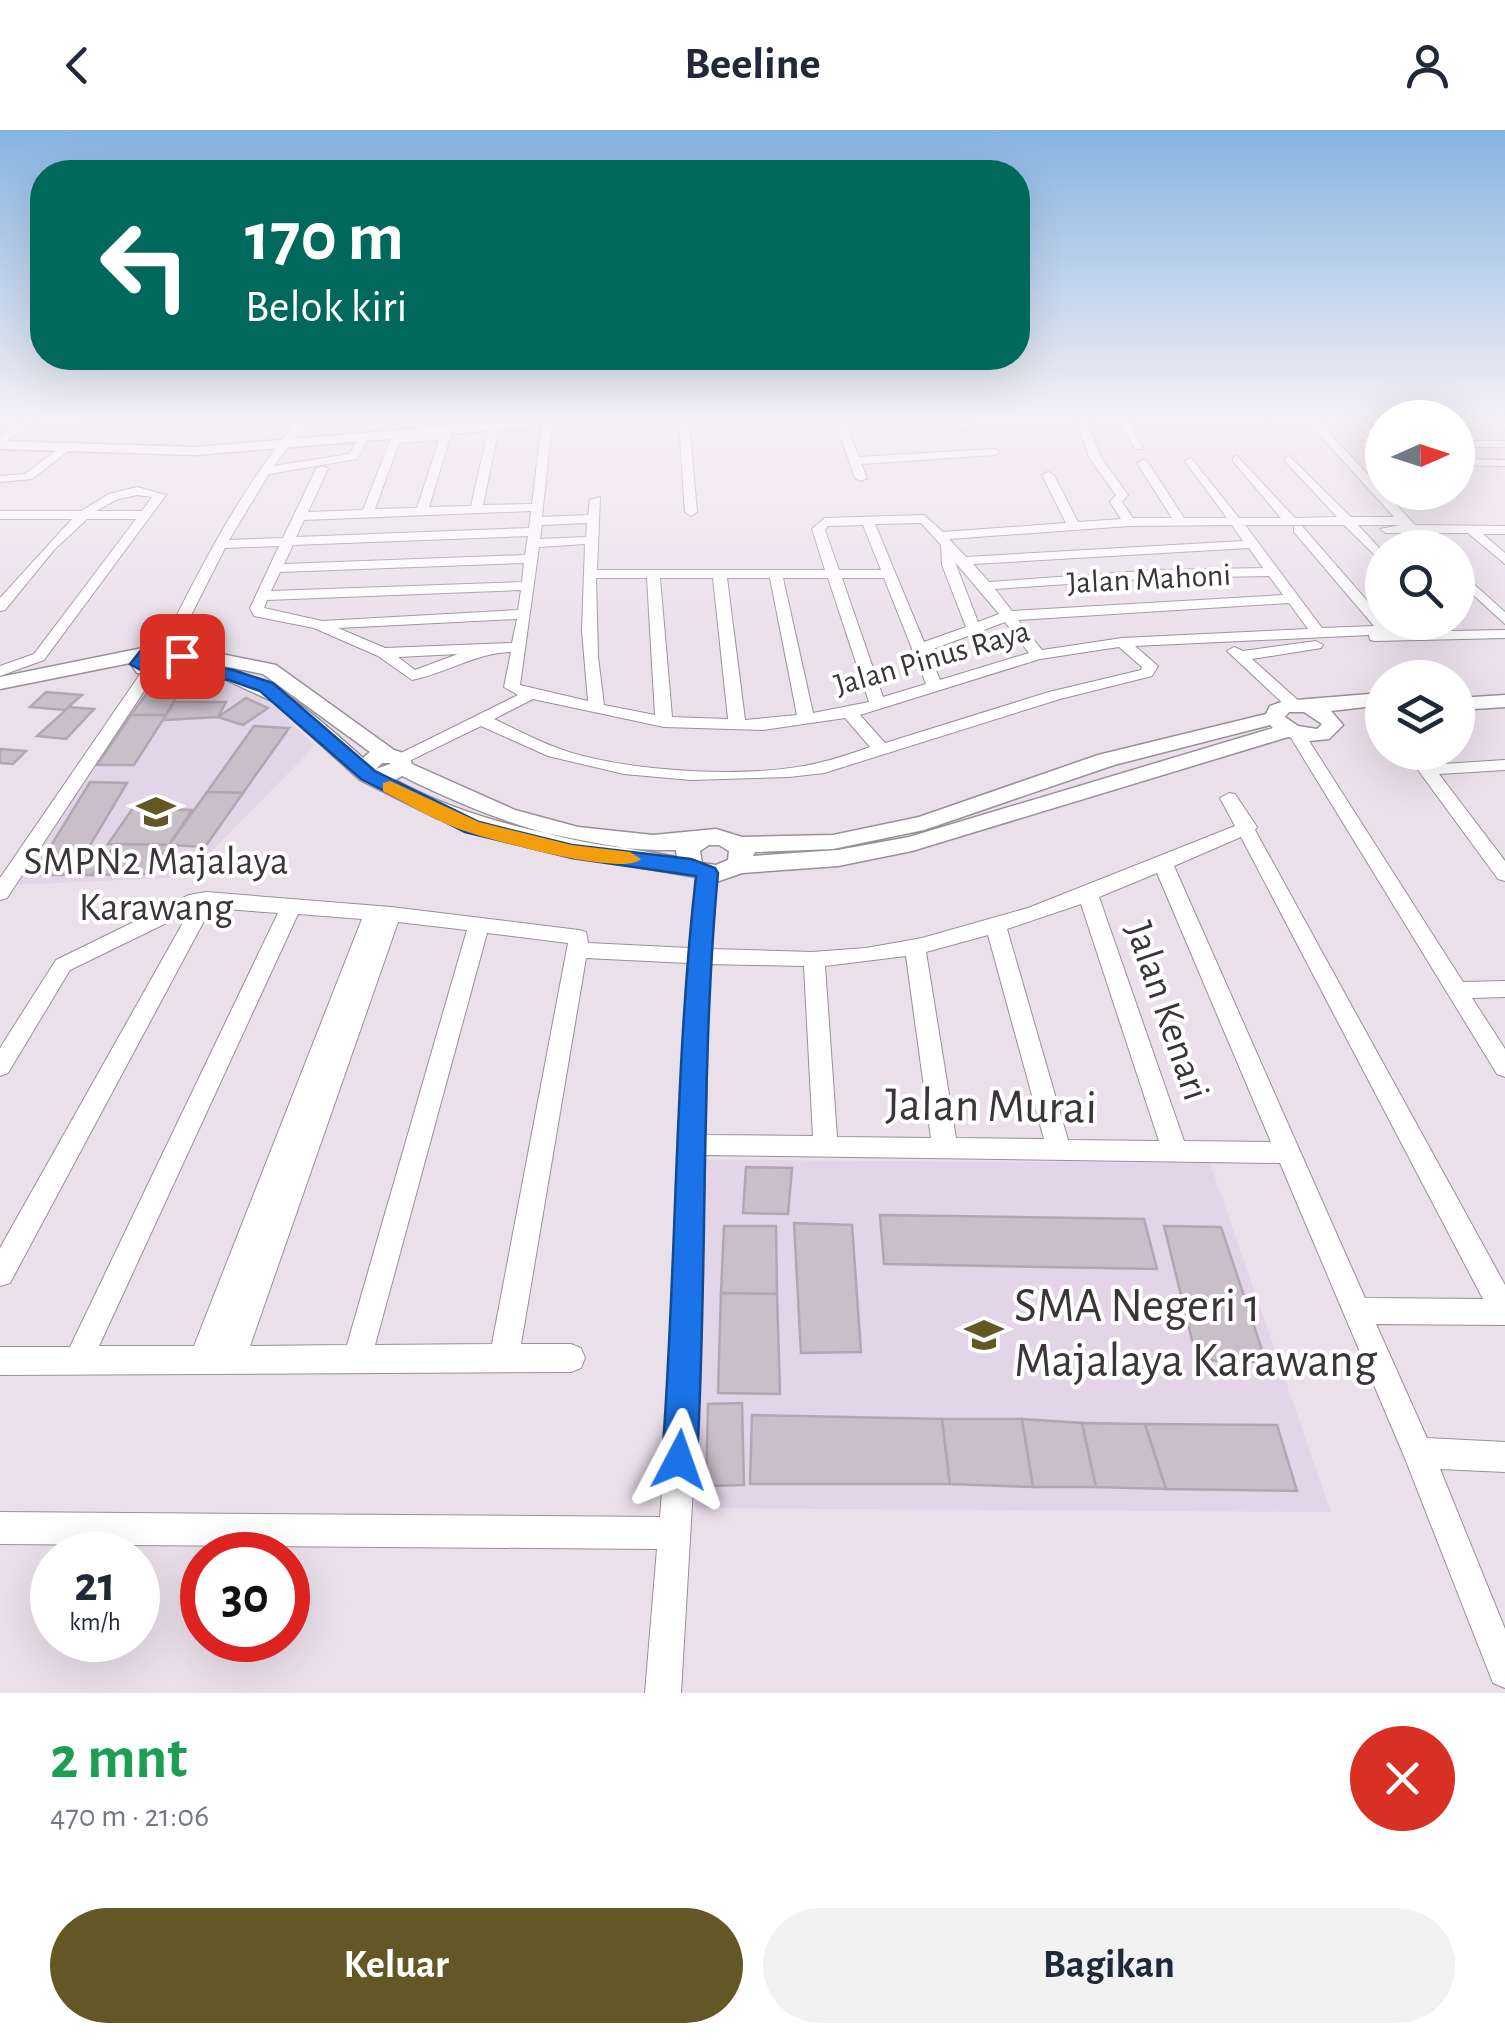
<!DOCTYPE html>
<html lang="id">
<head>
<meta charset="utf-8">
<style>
	:root { --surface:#fff; --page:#f2f2f3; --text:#1f2937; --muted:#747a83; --accent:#635825 }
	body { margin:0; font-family:"Alegreya Sans",sans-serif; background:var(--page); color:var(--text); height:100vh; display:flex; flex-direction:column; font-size:38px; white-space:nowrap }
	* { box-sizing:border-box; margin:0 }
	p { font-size:32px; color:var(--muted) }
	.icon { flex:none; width:55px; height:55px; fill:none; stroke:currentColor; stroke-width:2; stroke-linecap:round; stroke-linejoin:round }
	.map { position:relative; height:1563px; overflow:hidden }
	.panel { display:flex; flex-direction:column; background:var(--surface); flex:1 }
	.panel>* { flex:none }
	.banner { position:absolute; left:30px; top:30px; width:1000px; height:210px; border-radius:40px; box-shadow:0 10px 40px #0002; background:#00695c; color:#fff; overflow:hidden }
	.needle { width:65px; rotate:87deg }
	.tools { position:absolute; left:1365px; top:270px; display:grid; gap:20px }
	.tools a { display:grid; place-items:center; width:110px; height:110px; border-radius:50%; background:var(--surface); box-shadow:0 10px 40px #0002; font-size:50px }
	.speed { position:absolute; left:30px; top:1402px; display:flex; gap:20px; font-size:50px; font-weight:700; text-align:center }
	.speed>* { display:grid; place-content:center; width:130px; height:130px; border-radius:50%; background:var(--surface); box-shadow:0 10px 40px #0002; line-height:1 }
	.speed small { font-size:25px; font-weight:400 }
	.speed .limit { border:15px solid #d22; background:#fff; color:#111 }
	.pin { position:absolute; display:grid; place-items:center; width:85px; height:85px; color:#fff; margin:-42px; border-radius:20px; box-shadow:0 5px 15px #0006 }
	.me { position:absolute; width:110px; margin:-55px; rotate:4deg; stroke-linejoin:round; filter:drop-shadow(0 0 8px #0008) }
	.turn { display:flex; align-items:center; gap:35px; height:210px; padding:0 50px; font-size:45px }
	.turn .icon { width:130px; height:130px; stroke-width:2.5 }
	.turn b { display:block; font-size:70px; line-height:85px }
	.round { display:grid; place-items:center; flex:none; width:105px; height:105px; border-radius:52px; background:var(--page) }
	.head { display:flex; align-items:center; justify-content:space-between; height:170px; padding:0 50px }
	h1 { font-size:60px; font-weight:700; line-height:75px; color:#1e9e55 }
	.button { display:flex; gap:20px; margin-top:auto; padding:20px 50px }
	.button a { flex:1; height:115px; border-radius:60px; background:var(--accent); color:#fff; font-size:40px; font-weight:700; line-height:115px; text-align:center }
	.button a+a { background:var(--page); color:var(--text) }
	header { display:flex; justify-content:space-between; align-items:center; height:130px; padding:0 50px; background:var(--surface); font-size:45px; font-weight:700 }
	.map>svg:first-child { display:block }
	.education { fill:#e3d4e7 }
	.building { fill:#c8bfc8; stroke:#b0a7b0; stroke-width:2.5 }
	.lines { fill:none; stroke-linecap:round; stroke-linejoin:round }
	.minor-casing { stroke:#999099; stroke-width:2 }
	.tertiary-casing { stroke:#999099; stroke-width:3 }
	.minor { fill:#fff; fill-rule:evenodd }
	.tertiary { fill:#fff; fill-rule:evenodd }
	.route { fill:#1a73e8; stroke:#114b97; stroke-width:2.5 }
	.slow { fill:#f59e0b }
	.labels { text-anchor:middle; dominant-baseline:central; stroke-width:8; stroke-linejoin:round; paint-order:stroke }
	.far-street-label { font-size:32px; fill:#393539; stroke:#fff }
	.poi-label { font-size:40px; fill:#393539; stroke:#fff }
	.street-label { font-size:40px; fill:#393539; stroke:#fff }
	.near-street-label { font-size:48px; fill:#393539; stroke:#fff }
	.near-poi-label { font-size:48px; fill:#393539; stroke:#fff; text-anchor:start }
</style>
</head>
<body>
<header><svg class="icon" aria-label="back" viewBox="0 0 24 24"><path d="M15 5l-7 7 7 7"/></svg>Beeline<svg class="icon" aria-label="person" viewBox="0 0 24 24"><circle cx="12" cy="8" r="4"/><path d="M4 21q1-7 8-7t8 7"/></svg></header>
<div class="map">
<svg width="1505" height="1563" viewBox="0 0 1505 1563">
	<rect width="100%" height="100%" fill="#eae0ea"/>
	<g class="education">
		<path d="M 179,541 L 204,544 L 262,564 L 315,616 L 186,747 L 14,755 L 152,546 Z"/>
		<path d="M 704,1030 L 1210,1033 L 1331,1382 L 695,1378 Z"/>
	</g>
	<g class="building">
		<path d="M 149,560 L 180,561 L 166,585 L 131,585 Z"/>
		<path d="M 46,562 L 82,565 L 65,580 L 30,577 Z"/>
		<path d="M 246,568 L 268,578 L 243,595 L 218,587 Z"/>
		<path d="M 174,572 L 226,572 L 218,587 L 163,590 Z"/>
		<path d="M 69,577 L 94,579 L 66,609 L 37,606 Z"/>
		<path d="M 131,585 L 166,585 L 134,635 L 97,635 Z"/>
		<path d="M 254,596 L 289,598 L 243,663 L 207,662 Z"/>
		<path d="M 0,619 L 26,621 L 13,634 L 0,633 Z"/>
		<path d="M 90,652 L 127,653 L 86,722 L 106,722 L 92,745 L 33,745 Z"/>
		<path d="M 207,662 L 243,663 L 205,717 L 169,715 Z"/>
		<path d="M 133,678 L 192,680 L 169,715 L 108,714 Z"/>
		<path d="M 116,714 L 169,715 L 149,744 L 92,745 Z"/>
		<path d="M 746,1037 L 792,1038 L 788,1084 L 743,1083 Z"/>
		<path d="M 880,1085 L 1144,1089 L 1157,1139 L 884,1134 Z"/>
		<path d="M 794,1093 L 852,1095 L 861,1222 L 801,1223 Z"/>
		<path d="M 724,1096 L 776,1096 L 777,1164 L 721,1163 Z"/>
		<path d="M 1164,1096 L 1221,1097 L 1266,1232 L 1197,1230 Z"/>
		<path d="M 721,1163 L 777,1164 L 780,1264 L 718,1263 Z"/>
		<path d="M 742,1273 L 744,1355 L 706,1356 L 708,1274 Z"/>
		<path d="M 752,1285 L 942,1289 L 950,1354 L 750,1354 Z"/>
		<path d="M 942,1289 L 1022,1289 L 1033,1357 L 950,1354 Z"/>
		<path d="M 1022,1289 L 1082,1293 L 1096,1357 L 1033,1357 Z"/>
		<path d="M 1082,1293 L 1145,1294 L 1166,1359 L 1096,1357 Z"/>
		<path d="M 1145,1294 L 1277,1295 L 1297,1361 L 1166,1359 Z"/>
	</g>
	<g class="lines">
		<g class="minor-casing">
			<g id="minor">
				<path d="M 21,292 L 33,292 L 0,315 L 0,307 Z"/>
				<path d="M 296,292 L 307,292 L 274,336 L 349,324 L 360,306 L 369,308 L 357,329 L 269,344 L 229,410 L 283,408 L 316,339 L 322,336 L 328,339 L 308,382 L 363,380 L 391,308 L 441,303 L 447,298 L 452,301 L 429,377 L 471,376 L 489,297 L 494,294 L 499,297 L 483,375 L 532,374 L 542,292 L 552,292 L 542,387 L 588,385 L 590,370 L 600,367 L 597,440 L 825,440 L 812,399 L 825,388 L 924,385 L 943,402 L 1066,393 L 1042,345 L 1048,342 L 1054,345 L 1078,392 L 1121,389 L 1110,372 L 1116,365 L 1090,329 L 1077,292 L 1087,292 L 1102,329 L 1128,365 L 1122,372 L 1133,388 L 1172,388 L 1137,333 L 1143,330 L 1147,331 L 1184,388 L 1227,388 L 1185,331 L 1191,328 L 1239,388 L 1281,388 L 1233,331 L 1233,327 L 1237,326 L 1295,388 L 1337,387 L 1285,331 L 1285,327 L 1289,326 L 1351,387 L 1394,387 L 1308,292 L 1319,292 L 1415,395 L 1505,396 L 1505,404 L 1483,404 L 1505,423 L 1505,434 L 1468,403 L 1422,403 L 1435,418 L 1421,418 L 1408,403 L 1386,403 L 1380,399 L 1401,395 L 1358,395 L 1382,421 L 1382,432 L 1344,395 L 1245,395 L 1322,498 L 1374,496 L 1294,402 L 1294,396 L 1302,396 L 1382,488 L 1382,492 L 1394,502 L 1505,500 L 1505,508 L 1375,511 L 1370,510 L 1369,505 L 1135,516 L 1158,536 L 1152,546 L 1060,569 L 824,643 L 789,647 L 691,650 L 624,644 L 548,626 L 481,596 L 401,635 L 395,634 L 392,630 L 395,626 L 518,565 L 504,557 L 511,522 C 475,523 447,543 412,550 L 378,526 L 314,498 L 254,486 L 250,478 L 279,416 L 225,418 L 174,519 L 167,523 L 160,519 C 200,438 239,362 296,292 ZM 439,310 L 417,378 L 375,379 L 399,313 ZM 531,381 L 529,398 L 296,407 L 304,390 ZM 587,393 L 586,407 L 540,409 L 542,395 ZM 921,393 L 941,415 L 942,435 L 966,497 L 924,512 L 875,394 ZM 863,395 L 881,440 L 839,440 L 825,400 L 828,396 ZM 1232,395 L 1243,411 L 966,427 L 949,409 L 1129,396 ZM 528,406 L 525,425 L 284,434 L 293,415 ZM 585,414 L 582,501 L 588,571 L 520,555 L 539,417 ZM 1249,418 L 1263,438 L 1157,440 L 989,452 L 973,434 ZM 955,432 L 999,484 L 978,492 ZM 524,433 L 522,452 L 271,461 L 280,442 ZM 1269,446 L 1283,465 L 1012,481 L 995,459 L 1157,448 ZM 596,448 L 647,448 L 655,585 L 604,575 L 598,527 ZM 660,448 L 713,448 L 728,589 L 672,587 ZM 727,448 L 770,448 L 797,585 L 745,590 ZM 783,448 L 828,448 L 869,572 L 813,583 ZM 842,448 L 884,448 L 926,554 L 883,567 ZM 521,460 L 518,480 L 322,491 L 264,478 L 267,470 ZM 1289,473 L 1308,499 L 1122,508 L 1042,520 L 1018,490 ZM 517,489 L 512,513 L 385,518 L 338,498 ZM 1005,492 L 1029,523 L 940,550 L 928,521 ZM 1119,517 L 1142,537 L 1141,540 L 1049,562 L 885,613 L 860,585 L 1040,529 ZM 458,524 L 415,540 L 398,527 ZM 533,569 L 664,597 L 763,600 L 845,588 L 870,617 C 853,623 836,629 818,633 C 752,649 637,642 572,623 C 545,615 519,601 494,589 Z"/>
				<path d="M 679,292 L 689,292 L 697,382 L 691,386 L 685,382 Z"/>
				<path d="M 835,292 L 845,292 L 859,327 L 994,319 L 1000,322 L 994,325 L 861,334 L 867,348 L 861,351 L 855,348 Z"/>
				<path d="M 957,292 L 969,292 L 974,298 L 965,300 Z"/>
				<path d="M 1120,292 L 1130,292 L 1143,319 L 1135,319 Z"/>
				<path d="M 1354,292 L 1366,292 L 1382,308 L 1382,316 L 1374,317 L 1382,324 L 1382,333 L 1361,316 L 1361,312 L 1373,310 Z"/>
				<path d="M 1496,292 L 1505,292 L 1505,299 Z"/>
				<rect x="1458" y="311" width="47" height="6"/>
				<path d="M 62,316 L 72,318 L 32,349 L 0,352 L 0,346 L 25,344 Z"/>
				<path d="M 1458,329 L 1505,330 L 1505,336 L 1458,335 Z"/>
				<path d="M 137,357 L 166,365 L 44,530 L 0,546 L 0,536 L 34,524 L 136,389 L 87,389 L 54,420 L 5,480 L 0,481 L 0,468 L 72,389 L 0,389 L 0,381 L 81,381 L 109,364 ZM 137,365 L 152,367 L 142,381 L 96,381 L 118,369 Z"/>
				<path d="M 1458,440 L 1505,482 L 1505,494 L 1458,451 Z"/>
				<path d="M 1316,511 L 1323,515 L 1321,518 L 1252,529 L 1300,572 L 1300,578 L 1288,578 L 1227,521 L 1234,517 L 1243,521 Z"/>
				<path d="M 150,535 L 158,540 L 7,768 L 0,770 L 0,748 L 145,537 Z"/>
				<path d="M 1296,598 L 1304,603 L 1463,852 L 1505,851 L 1505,867 L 1472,868 L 1505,919 L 1505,947 L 1497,944 L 1288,603 Z"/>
				<path d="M 1505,630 L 1505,640 L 1439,644 L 1505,731 L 1505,751 L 1498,749 L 1418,640 L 1427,635 Z"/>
				<path d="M 1229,663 L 1235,664 L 1257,697 L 1255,700 L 1505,1155 L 1505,1195 L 1376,1194 L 1427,1308 L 1505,1312 L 1505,1342 L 1440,1339 L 1505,1499 L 1505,1558 L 1493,1553 L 1404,1326 L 1280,1033 L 705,1025 L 701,1221 L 681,1563 L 645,1563 L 657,1419 L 0,1414 L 0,1382 L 660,1387 L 673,1221 L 688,833 L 586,828 L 521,1214 L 571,1214 L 581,1218 L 585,1228 L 581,1238 L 571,1242 L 0,1245 L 0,1217 L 70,1217 L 278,783 L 211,778 L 10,1153 L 0,1156 L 0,1118 L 189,782 L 70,840 L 8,943 L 0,946 L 0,918 L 56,830 L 189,765 L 206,762 L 391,777 L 579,800 L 586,802 L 588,813 L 689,818 L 697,743 L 707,737 L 717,743 L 710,819 L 812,822 L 866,818 L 922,808 L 1028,778 L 1235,696 L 1220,668 ZM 1241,707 L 1483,1169 L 1365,1168 L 1174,736 ZM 1157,743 L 1271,1012 L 1184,1011 L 1099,767 ZM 1081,774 L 1159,1011 L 1068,1010 L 1007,799 ZM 298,784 L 362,789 L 194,1216 L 99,1216 ZM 398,792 L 467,800 L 347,1215 L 250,1216 ZM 487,803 L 568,813 L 492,1214 L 375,1215 ZM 988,805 L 1044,1009 L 956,1008 L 926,822 ZM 906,826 L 931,1008 L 837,1007 L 825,836 ZM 709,834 L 804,836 L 813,1006 L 706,1005 Z"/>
			</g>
		</g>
		<g class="tertiary-casing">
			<g id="tertiary">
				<path d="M 494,292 L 551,292 L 545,296 L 196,325 L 0,319 L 0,311 L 196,317 Z"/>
				<path d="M 167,513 L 276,535 L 394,620 L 409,625 L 412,634 L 515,680 L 578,697 L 653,705 L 716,699 L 742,707 L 833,705 L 919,687 L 1098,625 L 1266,584 L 1270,576 L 1284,571 L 1382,563 L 1382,575 L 1331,581 L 1343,595 L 1329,609 L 1309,611 L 1288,607 L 912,721 L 838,736 L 742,743 L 719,751 L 551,722 L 436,688 L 360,650 L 274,572 L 211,543 L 221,537 C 281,552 318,588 363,628 L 370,622 L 263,544 L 188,529 L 184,537 L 165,544 L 137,543 L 130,533 L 0,559 L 0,547 ZM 171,525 L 162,532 L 150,533 L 155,528 ZM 1304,582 L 1322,594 L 1317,599 L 1298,596 L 1285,587 L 1289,582 ZM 1270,595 L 1273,598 L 909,707 L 838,720 L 753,726 L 755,722 L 833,719 L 924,700 L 1114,635 ZM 382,633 L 390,633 L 390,634 L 376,639 ZM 402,646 C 489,689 578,722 676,720 L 677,727 C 578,709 485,699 395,650 ZM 709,715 L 719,715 L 729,721 L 728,730 L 716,735 L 702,733 L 700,721 Z"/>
				<path d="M 1505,565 L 1505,577 L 1458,580 L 1458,568 Z"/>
			</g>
		</g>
		<use href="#minor" class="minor"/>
		<use href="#tertiary" class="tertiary"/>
	</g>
	<linearGradient id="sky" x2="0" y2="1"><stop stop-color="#87b4e1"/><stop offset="0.57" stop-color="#f6f1f6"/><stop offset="1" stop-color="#f6f1f6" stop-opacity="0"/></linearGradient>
	<rect width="1505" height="511" fill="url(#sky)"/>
	<path class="route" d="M 160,514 L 185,517 L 191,526 L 182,531 L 162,525 L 149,532 L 172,530 L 233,540 L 273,553 L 375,641 L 479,692 L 572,715 L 691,729 L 715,738 L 718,743 C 700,938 708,1135 697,1330 L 692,1342 L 679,1347 L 667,1342 L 662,1330 C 677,1136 674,940 696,746 L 572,728 L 465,702 L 361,649 L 260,561 L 229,550 L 172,541 L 150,545 L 130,534 L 141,520 Z"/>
	<path class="slow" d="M 390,651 L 479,692 L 572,715 L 630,722 L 641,729 C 624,747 495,711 468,702 C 439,693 410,675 383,661 L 383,653 Z"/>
	<defs>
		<g id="school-bare" transform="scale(3)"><path d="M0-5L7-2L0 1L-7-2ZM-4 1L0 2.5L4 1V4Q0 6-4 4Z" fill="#635825" stroke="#fff" stroke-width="2.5" paint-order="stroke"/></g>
	</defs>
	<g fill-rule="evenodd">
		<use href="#school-bare" x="156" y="682"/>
		<use href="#school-bare" x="984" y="1205"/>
	</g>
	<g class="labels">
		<g class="far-street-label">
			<text transform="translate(1149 449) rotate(-3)">Jalan Mahoni</text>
			<text transform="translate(932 528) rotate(-16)">Jalan Pinus Raya</text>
		</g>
		<g class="poi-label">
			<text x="156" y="732">SMPN2 Majalaya<tspan x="156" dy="46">Karawang</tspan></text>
		</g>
		<g class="street-label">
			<text transform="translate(1167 881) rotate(71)">Jalan Kenari</text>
		</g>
		<g class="near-street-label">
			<text transform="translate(991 977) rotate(1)">Jalan Murai</text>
		</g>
		<g class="near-poi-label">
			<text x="1014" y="1177">SMA Negeri 1<tspan x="1014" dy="55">Majalaya Karawang</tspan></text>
		</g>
	</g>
</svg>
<div class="tools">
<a><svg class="needle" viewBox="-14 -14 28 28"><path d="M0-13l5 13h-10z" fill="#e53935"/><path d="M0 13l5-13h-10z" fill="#747a83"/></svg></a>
<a><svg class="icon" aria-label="search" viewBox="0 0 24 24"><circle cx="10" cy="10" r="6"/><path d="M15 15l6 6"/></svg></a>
<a><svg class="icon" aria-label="layers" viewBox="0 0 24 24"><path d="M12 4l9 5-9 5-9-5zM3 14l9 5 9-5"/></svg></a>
</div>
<div class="speed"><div>21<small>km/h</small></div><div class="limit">30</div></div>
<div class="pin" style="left:182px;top:526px;background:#d93025"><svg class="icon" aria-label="arrive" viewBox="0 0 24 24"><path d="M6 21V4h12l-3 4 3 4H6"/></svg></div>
<svg class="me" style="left:679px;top:1330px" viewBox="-20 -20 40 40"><path d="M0-17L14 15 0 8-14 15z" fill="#1a73e8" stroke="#fff" stroke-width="4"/></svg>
<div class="banner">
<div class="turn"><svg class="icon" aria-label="left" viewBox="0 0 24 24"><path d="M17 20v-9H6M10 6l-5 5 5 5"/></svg><div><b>170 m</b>Belok kiri</div></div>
</div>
</div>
<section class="panel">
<div class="head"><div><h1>2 mnt</h1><p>470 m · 21:06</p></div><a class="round" style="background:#d93025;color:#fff"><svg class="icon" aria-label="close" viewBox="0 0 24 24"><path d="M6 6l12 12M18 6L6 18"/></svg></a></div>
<div class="button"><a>Keluar</a><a>Bagikan</a></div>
</section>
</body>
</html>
